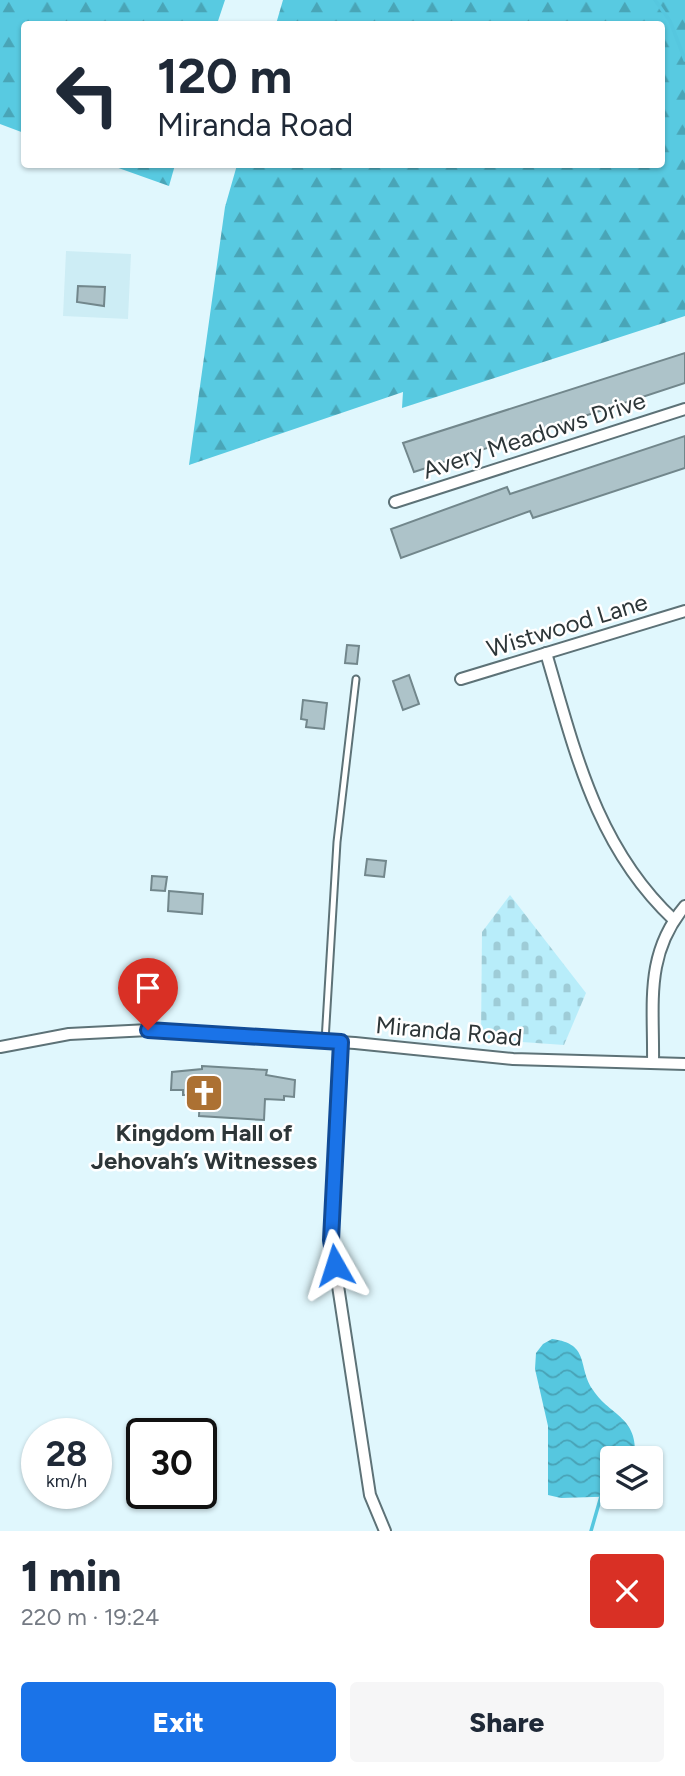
<!DOCTYPE html>
<html lang="en">
<head>
<meta charset="utf-8">
<style>
	:root { --surface:#fff; --page:#f6f6f7; --text:#1f2937; --muted:#747a83; --accent:#1a73e8 }
	body { margin:0; font-family:Figtree,sans-serif; background:var(--page); color:var(--text); height:100vh; display:flex; flex-direction:column; font-size:26px; white-space:nowrap }
	* { box-sizing:border-box; margin:0 }
	p { font-size:23px; color:var(--muted) }
	.icon { flex:none; width:38px; height:38px; fill:none; stroke:currentColor; stroke-width:2; stroke-linecap:round; stroke-linejoin:round }
	.map { position:relative; height:1531px; overflow:hidden }
	.sheet { display:flex; flex-direction:column; background:var(--surface); flex:1 }
	.sheet>* { flex:none }
	.top-card { position:absolute; left:21px; top:21px; width:644px; height:147px; border-radius:7px; box-shadow:0 2px 5px #0004; background:#fff; color:var(--text); overflow:hidden }
	.fabs { position:absolute; left:600px; top:1446px; display:grid; gap:14px }
	.fabs a { display:grid; place-items:center; width:63px; height:63px; border-radius:7px; background:var(--surface); box-shadow:0 2px 5px #0004; font-size:35px }
	.speed { position:absolute; left:21px; top:1418px; display:flex; gap:14px; font-size:35px; font-weight:700; text-align:center }
	.speed>* { display:grid; place-content:center; width:91px; height:91px; border-radius:50%; background:var(--surface); box-shadow:0 2px 5px #0004; line-height:1 }
	.speed small { font-size:18px; font-weight:400 }
	.speed .limit { border:4px solid #111; border-radius:10px; background:#fff; color:#111 }
	.pin { position:absolute; display:grid; place-items:center; width:60px; height:60px; color:#fff; margin:-72px -30px; border-radius:50% 50% 50% 0; rotate:-45deg; box-shadow:0 0 7px #0007 }
	.pin .icon { rotate:45deg }
	.me { position:absolute; width:77px; margin:-38px; rotate:354deg; stroke-linejoin:round; filter:drop-shadow(0 0 5px #0008) }
	.turn { display:flex; align-items:center; gap:24px; height:147px; padding:0 21px; font-size:32px }
	.turn .icon { width:91px; height:91px; stroke-width:2.5 }
	.turn b { display:block; font-size:49px; line-height:60px }
	.round { display:grid; place-items:center; flex:none; width:74px; height:74px; border-radius:7px; background:var(--page) }
	.overview { display:flex; align-items:center; justify-content:space-between; height:119px; padding:0 21px }
	h1 { font-size:42px; font-weight:800; line-height:52px }
	.primary-button { display:flex; gap:14px; margin-top:auto; padding:14px 21px }
	.primary-button a { flex:1; height:80px; border-radius:7px; background:var(--accent); color:#fff; font-size:28px; font-weight:800; line-height:80px; text-align:center }
	.primary-button a+a { background:var(--page); color:var(--text) }
	.map>svg:first-child { display:block }
	.built { fill:#cdedf5 }
	.forest { fill:url(#forest-firs) }
	.cemetery { fill:url(#cemetery-stones) }
	.water { fill:url(#water-waves) }
	.lines { fill:none; stroke-linecap:round; stroke-linejoin:round }
	.stream { stroke:#56c7df; stroke-width:3.5 }
	.building { fill:#adc3c9; stroke:#72878c; stroke-width:2 }
	.lane-casing { stroke:#5d7277; stroke-width:9 }
	.street-casing { stroke:#5d7277; stroke-width:14 }
	.lane { stroke:#fff; stroke-width:5 }
	.street { stroke:#fff; stroke-width:10 }
	.route-casing { stroke:#114b97; stroke-width:18 }
	.route { stroke:#1a73e8; stroke-width:12 }
	.labels { text-anchor:middle; dominant-baseline:central; stroke-width:5; stroke-linejoin:round; paint-order:stroke }
	.street-label { font-size:24px; fill:#2d3638; stroke:#fff }
	.poi-label { font-size:24px; font-weight:bold; fill:#2d3638; stroke:#fff }
</style>
</head>
<body>
<div class="map">
<svg width="685" height="1531" viewBox="0 0 685 1531">
	<defs>
		<pattern id="forest-firs" width="22" height="20" patternUnits="userSpaceOnUse" patternTransform="scale(1.75)"><rect width="22" height="20" fill="#58cae1"/><path d="M5 1l3.5 6h-7zM16 11l3.5 6h-7z" fill="#49a5b7"/></pattern>
		<pattern id="cemetery-stones" width="16" height="16" patternUnits="userSpaceOnUse" patternTransform="scale(1.75)"><rect width="16" height="16" fill="#b8edfa"/><path d="M2 7V4a2 2 0 0 1 4 0v3zM10 15v-3a2 2 0 0 1 4 0v3z" fill="#9eccd7"/></pattern>
		<pattern id="water-waves" width="16" height="10" patternUnits="userSpaceOnUse" patternTransform="scale(1.75)"><rect width="16" height="10" fill="#56c7df"/><path d="M0 5q4-4 8 0t8 0" fill="none" stroke="#48a2b6"/></pattern>
	</defs>
	<rect width="100%" height="100%" fill="#e0f7fd"/>
	<path class="built" d="M 66,251 L 131,254 L 128,319 L 63,316 Z"/>
	<g class="forest">
		<path d="M 0,0 L 225,0 L 217,24 L 24,24 L 24,133 L 0,124 Z"/>
		<path d="M 283,0 L 685,0 L 685,316 L 402,408 L 403,392 L 189,465 L 225,207 L 237,165 L 662,164 L 662,24 L 276,24 Z"/>
		<path d="M 110,165 L 175,164 L 175,165 L 169,186 Z"/>
	</g>
	<path class="cemetery" d="M 510,895 L 586,993 L 564,1045 L 481,1039 L 482,932 Z"/>
	<path class="water" d="M 552,1339 C 591,1344 577,1367 593,1390 C 611,1417 638,1416 635,1458 L 612,1458 L 612,1496 L 625,1496 L 561,1498 L 548,1495 L 548,1426 L 535,1369 L 536,1353 L 543,1344 Z"/>
	<g class="lines">
		<g class="stream">
			<path d="M 655,0 L 670,21 L 685,60"/>
			<path d="M 591,1531 L 602,1493"/>
		</g>
	</g>
	<g class="building">
		<path d="M 78,286 L 105,287 L 104,306 L 77,302 Z"/>
		<path d="M 685,353 L 685,383 L 414,472 L 403,443 Z"/>
		<path d="M 685,436 L 685,468 L 533,518 L 530,511 L 401,558 L 391,529 L 507,487 L 510,494 Z"/>
		<path d="M 347,645 L 359,646 L 357,664 L 345,663 Z"/>
		<path d="M 409,675 L 419,704 L 403,710 L 393,681 Z"/>
		<path d="M 303,700 L 327,703 L 324,729 L 306,727 L 307,720 L 301,719 Z"/>
		<path d="M 367,859 L 386,861 L 384,877 L 365,875 Z"/>
		<path d="M 152,876 L 167,877 L 165,891 L 151,890 Z"/>
		<path d="M 169,891 L 203,894 L 202,914 L 168,911 Z"/>
		<path d="M 202,1066 L 267,1070 L 266,1075 L 295,1080 L 294,1097 L 284,1096 L 284,1100 L 265,1099 L 264,1120 L 199,1116 L 200,1095 L 183,1095 L 183,1090 L 171,1090 L 172,1072 L 202,1069 Z"/>
	</g>
	<g class="lines">
		<g class="lane-casing">
			<path id="lane" d="M 325,1041 L 337,842 L 356,679"/>
		</g>
		<g class="street-casing">
			<g id="street">
				<path d="M 395,502 L 685,409"/>
				<path d="M 546,653 C 575,751 596,847 674,920"/>
				<path d="M 461,679 L 685,611"/>
				<path d="M 341,1042 L 331,1240 L 370,1495 L 385,1531"/>
				<path d="M 0,1047 L 69,1034 L 149,1030 L 355,1043 L 513,1059 L 685,1064"/>
				<path d="M 653,1063 C 654,1004 644,955 685,906"/>
			</g>
		</g>
		<use href="#lane" class="lane"/>
		<use href="#street" class="street"/>
	</g>
	<g class="lines">
		<g class="route-casing">
			<path id="route" d="M 148,1030 L 341,1042 L 331,1240 L 335,1265"/>
		</g>
		<use href="#route" class="route"/>
	</g>
	<defs>
		<g id="church-square" transform="scale(2.0125)"><rect x="-9" y="-9" width="18" height="18" rx="4" fill="#ac7133" stroke="#fff"/><path d="M-1.2-6h2.4v3.5h3.3v2.4h-3.3V6h-2.4V-.1h-3.3v-2.4h3.3Z" fill="#fff"/></g>
	</defs>
	<g fill-rule="evenodd">
		<use href="#church-square" x="204" y="1093"/>
	</g>
	<g class="labels">
		<g class="street-label">
			<text transform="translate(534 435) rotate(-18)">Avery Meadows Drive</text>
			<text transform="translate(567 625) rotate(-17)">Wistwood Lane</text>
			<text transform="translate(449 1031) rotate(5)">Miranda Road</text>
		</g>
		<g class="poi-label">
			<text x="204" y="1132">Kingdom Hall of<tspan x="204" dy="28">Jehovah’s Witnesses</tspan></text>
		</g>
	</g>
</svg>
<div class="fabs">
<a><svg class="icon" aria-label="layers" viewBox="0 0 24 24"><path d="M12 4l9 5-9 5-9-5zM3 14l9 5 9-5"/></svg></a>
</div>
<div class="speed"><div>28<small>km/h</small></div><div class="limit">30</div></div>
<div class="pin" style="left:148px;top:1030px;background:#d93025"><svg class="icon" aria-label="arrive" viewBox="0 0 24 24"><path d="M6 21V4h12l-3 4 3 4H6"/></svg></div>
<svg class="me" style="left:335px;top:1265px" viewBox="-20 -20 40 40"><path d="M0-17L14 15 0 8-14 15z" fill="#1a73e8" stroke="#fff" stroke-width="4"/></svg>
<div class="top-card">
<div class="turn"><svg class="icon" aria-label="left" viewBox="0 0 24 24"><path d="M17 20v-9H6M10 6l-5 5 5 5"/></svg><div><b>120 m</b>Miranda Road</div></div>
</div>
</div>
<section class="sheet">
<div class="overview"><div><h1>1 min</h1><p>220 m · 19:24</p></div><a class="round" style="background:#d93025;color:#fff"><svg class="icon" aria-label="close" viewBox="0 0 24 24"><path d="M6 6l12 12M18 6L6 18"/></svg></a></div>
<div class="primary-button"><a>Exit</a><a>Share</a></div>
</section>
</body>
</html>
